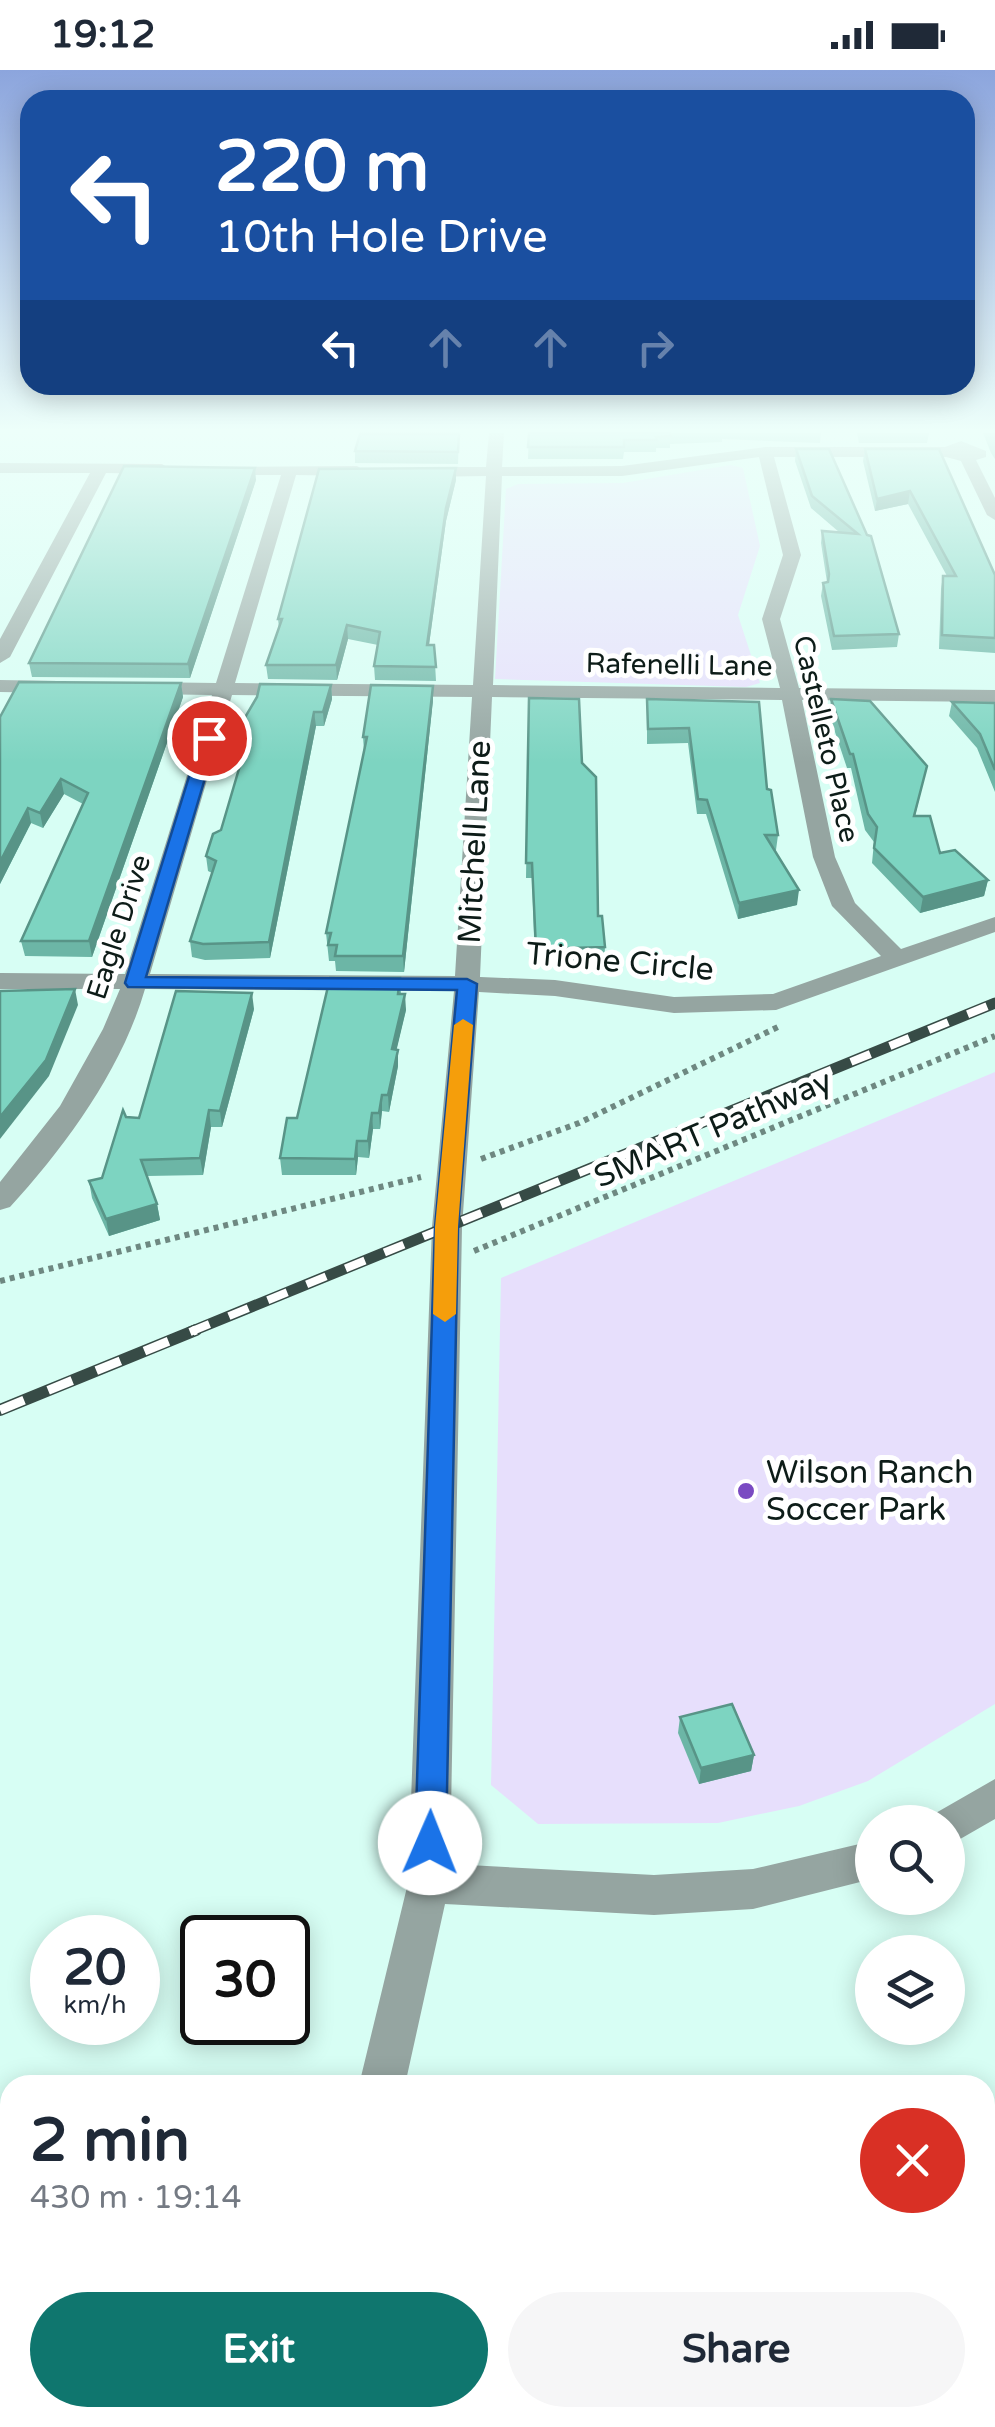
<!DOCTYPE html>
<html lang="en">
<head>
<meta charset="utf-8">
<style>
	:root { --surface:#fff; --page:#f6f6f7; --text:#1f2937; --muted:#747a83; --accent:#0f766e }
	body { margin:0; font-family:"Varela Round",sans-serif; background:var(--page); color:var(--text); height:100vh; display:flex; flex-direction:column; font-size:38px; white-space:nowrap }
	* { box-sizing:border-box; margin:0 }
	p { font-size:32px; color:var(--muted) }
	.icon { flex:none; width:55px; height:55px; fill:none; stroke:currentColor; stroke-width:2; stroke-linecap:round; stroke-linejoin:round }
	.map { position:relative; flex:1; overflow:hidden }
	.details { position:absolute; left:0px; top:2005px; width:995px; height:352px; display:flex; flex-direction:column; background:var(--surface); border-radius:30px 30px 0 0; box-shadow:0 5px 25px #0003 }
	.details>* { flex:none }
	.guide { position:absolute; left:20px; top:20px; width:955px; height:305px; border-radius:30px; box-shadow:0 5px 25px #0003; background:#1a4fa0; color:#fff; overflow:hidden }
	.controls { position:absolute; left:855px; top:1735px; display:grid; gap:20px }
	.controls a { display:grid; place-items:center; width:110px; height:110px; border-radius:50%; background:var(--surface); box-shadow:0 5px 25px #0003; font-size:50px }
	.speed { position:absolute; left:30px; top:1845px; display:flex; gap:20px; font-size:50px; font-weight:700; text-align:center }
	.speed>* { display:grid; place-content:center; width:130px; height:130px; border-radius:50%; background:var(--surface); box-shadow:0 5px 25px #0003; line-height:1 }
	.speed small { font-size:25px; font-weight:400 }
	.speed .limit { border:5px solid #111; border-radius:15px; background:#fff; color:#111 }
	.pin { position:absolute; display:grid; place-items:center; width:85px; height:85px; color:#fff; margin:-42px; border:5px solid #fff; border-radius:50%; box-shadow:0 2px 10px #0007 }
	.me { position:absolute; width:110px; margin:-55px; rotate:1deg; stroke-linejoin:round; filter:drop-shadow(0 0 8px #0008) }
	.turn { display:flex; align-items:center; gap:35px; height:210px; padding:0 30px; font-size:45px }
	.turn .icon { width:130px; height:130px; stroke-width:2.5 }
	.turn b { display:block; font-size:70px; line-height:85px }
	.lanes { display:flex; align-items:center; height:95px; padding:0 30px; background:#0003; justify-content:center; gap:50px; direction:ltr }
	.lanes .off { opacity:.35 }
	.round { display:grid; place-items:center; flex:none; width:105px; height:105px; border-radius:52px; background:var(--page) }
	.headline { display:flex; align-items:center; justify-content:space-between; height:170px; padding:0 30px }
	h1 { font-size:60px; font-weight:700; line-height:75px }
	.action { display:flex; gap:20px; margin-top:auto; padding:20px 30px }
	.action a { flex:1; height:115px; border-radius:60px; background:var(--accent); color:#fff; font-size:40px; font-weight:700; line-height:115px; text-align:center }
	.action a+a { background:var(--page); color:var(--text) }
	.status { display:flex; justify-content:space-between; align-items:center; height:70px; padding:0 50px; background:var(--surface); direction:ltr }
	.status svg { height:28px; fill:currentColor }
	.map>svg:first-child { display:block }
	.green { fill:#e7dffc }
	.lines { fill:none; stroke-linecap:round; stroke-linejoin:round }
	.path { stroke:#6e8881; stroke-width:6; stroke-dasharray:5 5; stroke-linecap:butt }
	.minor { fill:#95a5a1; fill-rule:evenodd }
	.rail-far1-casing { stroke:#374b46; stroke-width:11 }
	.rail-casing { stroke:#374b46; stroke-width:12 }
	.rail-far1 { stroke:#fff; stroke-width:8; stroke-dasharray:21; stroke-linecap:butt }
	.rail { stroke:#fff; stroke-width:9; stroke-dasharray:26; stroke-linecap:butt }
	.wall { fill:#6cb6a6 }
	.shaded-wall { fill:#589487 }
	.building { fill:#7dd4c1; stroke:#589487; stroke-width:2.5 }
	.route { fill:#1a73e8; stroke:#114b97; stroke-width:2.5 }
	.slow { fill:#f59e0b }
	.poi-dot { fill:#7a4ac2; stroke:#fff; stroke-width:4 }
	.labels { text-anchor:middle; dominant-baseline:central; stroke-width:10; stroke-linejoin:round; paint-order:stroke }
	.far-street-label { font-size:28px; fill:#0d1c18; stroke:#fff }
	.street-label { font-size:32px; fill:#0d1c18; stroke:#fff }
	.poi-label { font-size:32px; fill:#0d1c18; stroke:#fff; text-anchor:start }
</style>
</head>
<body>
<div class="status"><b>19:12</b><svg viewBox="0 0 49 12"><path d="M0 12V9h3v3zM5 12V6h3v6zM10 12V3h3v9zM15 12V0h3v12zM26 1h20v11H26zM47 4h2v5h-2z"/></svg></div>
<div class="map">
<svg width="995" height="2357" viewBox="0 0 995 2357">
	<rect width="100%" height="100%" fill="#d7fef4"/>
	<g class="green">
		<path d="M 731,395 L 743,398 L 760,476 L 738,545 L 760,613 L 746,617 L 495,609 L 506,419 L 518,414 L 623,413 Z"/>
		<path d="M 995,1002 L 995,1634 L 868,1711 L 799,1736 L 718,1753 L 538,1754 L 491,1715 L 501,1208 Z"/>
	</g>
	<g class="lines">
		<g class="path">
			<path d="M 481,1089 L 579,1053 L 780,956"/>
			<path d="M 474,1181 L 995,966"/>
			<path d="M 0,1211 L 421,1107"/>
		</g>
		<g class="minor">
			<path d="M 489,363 L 504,363 L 502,397 L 622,396 L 765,377 L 945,377 L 961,371 L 986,381 L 986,387 L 976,390 L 995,428 L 995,450 L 987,445 L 961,391 L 946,387 L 774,387 L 801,485 L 780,549 L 799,618 L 995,620 L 995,632 L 802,630 L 835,787 L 855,833 L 901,879 L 995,847 L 995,862 L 776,940 L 674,943 L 555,926 L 479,922 L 462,1157 L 450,1794 L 654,1805 L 753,1799 L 872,1771 L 872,1809 L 753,1839 L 654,1845 L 445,1834 L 405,2015 L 359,2015 L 408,1813 L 432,1157 L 454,921 L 145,919 C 122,999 66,1076 10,1137 L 0,1140 L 0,1112 L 60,1036 L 103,959 L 120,919 L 0,919 L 0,903 L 125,904 L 212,625 L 143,624 L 133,618 L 143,612 L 216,613 L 281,405 L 218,405 L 212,403 L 212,397 L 357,396 L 365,401 L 357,406 L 296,405 L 235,613 L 473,615 L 486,406 L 418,407 L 410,402 L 418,397 L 486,397 ZM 759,387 L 783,485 L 762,549 L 780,618 L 493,615 L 502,406 L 622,406 ZM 232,625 L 472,627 L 455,906 L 150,904 ZM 492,627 L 782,630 L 813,787 L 832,836 L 881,886 L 773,924 L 674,927 L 555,910 L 480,907 Z"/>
			<path d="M 0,393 L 162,394 L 170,399 L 162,404 L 106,403 L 10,587 L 0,593 L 0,569 L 90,403 L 0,403 Z"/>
			<path d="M 0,610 L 57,611 L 67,617 L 57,623 L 0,622 Z"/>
			<path d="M 995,1709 L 995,1749 L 948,1776 L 948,1752 L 930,1752 L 934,1744 Z"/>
			<rect x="293" y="2348" width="52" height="9"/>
		</g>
		<g class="rail-far1-casing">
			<path id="rail-far1" d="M 190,1262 L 995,933"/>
		</g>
		<g class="rail-casing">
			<path id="rail" d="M 0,1340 L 196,1260"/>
		</g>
		<use href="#rail-far1" class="rail-far1"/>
		<use href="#rail" class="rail"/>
	</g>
	<g class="wall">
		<path d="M 529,363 L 821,363 L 820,373 L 722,369 L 722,372 L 670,374 L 670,378 L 656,378 L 656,382 L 624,382 L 623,389 L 528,389 Z"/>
		<path d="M 857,363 L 929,363 L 927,373 L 859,373 Z"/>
		<path d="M 983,363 L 995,363 L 995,389 L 991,383 Z"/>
		<path d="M 459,364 L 458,394 L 355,393 L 355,381 Z"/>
		<path d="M 796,379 L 829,379 L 899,564 L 897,577 L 832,580 L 821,526 L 823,513 L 827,512 L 821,473 L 822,461 L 839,462 L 811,438 L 795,391 Z"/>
		<path d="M 865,379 L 939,379 L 995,505 L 995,583 L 939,579 L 941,519 L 943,506 L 947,506 L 908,434 L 875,441 L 863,391 Z"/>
		<path d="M 256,410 L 190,608 L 32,607 L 29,593 Z"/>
		<path d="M 456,410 L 446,451 L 429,575 L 434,575 L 436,611 L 375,610 L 374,596 L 378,575 L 348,569 L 337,610 L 268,609 L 266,595 L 279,559 L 278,549 Z"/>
		<path d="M 181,613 L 183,627 L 92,887 L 25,886 L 21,871 L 83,734 L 64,724 L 43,758 L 31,753 L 0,814 L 0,647 Z"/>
		<path d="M 331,615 L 332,629 L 324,656 L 316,656 L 270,888 L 205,890 L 192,887 L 190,871 L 212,803 L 208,801 L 206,786 L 221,760 Z"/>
		<path d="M 529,628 L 582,693 L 598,846 L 605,877 L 604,893 L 535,895 L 532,808 L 526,808 Z"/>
		<path d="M 647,629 L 759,632 L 767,719 L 778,765 L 776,780 L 774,780 L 797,835 L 738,849 L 706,744 L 697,744 L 688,673 L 647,674 Z"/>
		<path d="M 831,629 L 927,696 L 915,746 L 940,783 L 988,810 L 984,826 L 920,843 L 872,793 L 874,772 L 865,760 L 851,698 L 847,698 L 829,644 Z"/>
		<path d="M 433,630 L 404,902 L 336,901 L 335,891 L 329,891 L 326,863 L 364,681 L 363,667 Z"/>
		<path d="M 952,632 L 995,633 L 995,722 L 977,678 L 949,646 Z"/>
		<path d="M 400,908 L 401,924 L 406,940 L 396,980 L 398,996 L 389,1042 L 382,1041 L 380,1059 L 373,1059 L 369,1088 L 358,1087 L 356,1105 L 282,1105 L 280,1088 L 297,1048 Z"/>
		<path d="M 254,939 L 222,1057 L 211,1057 L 203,1105 L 147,1106 L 157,1134 L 160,1150 L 109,1166 L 92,1128 L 89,1111 L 102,1108 L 126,1047 L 139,1048 Z"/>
		<path d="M 680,1647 L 754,1685 L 751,1701 L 699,1714 L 678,1663 Z"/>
	</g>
	<g class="shaded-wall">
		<path d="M 255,398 L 256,410 L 190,608 L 188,594 Z"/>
		<path d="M 456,398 L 456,410 L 446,451 L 427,589 L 427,575 L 446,438 Z"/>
		<path d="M 910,421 L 908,434 L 875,441 L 877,429 Z"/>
		<path d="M 347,555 L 348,569 L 337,610 L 336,595 Z"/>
		<path d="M 181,613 L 183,627 L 92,887 L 89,871 Z"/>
		<path d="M 331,615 L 332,629 L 324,656 L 323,642 Z"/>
		<path d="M 433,616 L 433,630 L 404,902 L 403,886 Z"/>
		<path d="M 314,642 L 316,656 L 270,888 L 269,872 Z"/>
		<path d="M 61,709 L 64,724 L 43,758 L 40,743 Z"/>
		<path d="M 28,738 L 31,753 L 0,814 L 0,792 Z"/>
		<path d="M 988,810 L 984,826 L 920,843 L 923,827 Z"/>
		<path d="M 799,820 L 797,835 L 738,849 L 739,833 Z"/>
		<path d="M 75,919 L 78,935 L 49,1006 L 0,1069 L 0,1047 Z"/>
		<path d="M 252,923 L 254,939 L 222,1057 L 220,1041 Z"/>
		<path d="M 405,924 L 406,940 L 393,995 L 392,979 Z"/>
		<path d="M 398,980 L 398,996 L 389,1042 L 388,1025 Z"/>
		<path d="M 382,1025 L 382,1041 L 380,1059 L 379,1043 Z"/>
		<path d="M 209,1040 L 211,1057 L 203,1105 L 200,1088 Z"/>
		<path d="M 372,1043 L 373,1059 L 369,1088 L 368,1071 Z"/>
		<path d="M 357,1071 L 358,1087 L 356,1105 L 355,1089 Z"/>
		<path d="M 157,1134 L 160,1150 L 109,1166 L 106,1149 Z"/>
		<path d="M 754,1685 L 751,1701 L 699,1714 L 701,1698 Z"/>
	</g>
	<g class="building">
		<path d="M 529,363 L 670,363 L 671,366 L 656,367 L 657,370 L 624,370 L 624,377 L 528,377 Z"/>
		<path d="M 360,364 L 459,364 L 458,382 L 355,381 Z"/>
		<path d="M 796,379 L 829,379 L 867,465 L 871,466 L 899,564 L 834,566 L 823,513 L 828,512 L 829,504 L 822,461 L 858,464 L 812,426 Z"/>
		<path d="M 865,379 L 939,379 L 995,505 L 995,568 L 942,565 L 943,506 L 956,506 L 910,421 L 877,429 Z"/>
		<path d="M 124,396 L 255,398 L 188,594 L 29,593 Z"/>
		<path d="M 456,398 L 446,438 L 427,575 L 434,575 L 436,597 L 374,596 L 380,562 L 347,555 L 336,595 L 266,595 L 282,549 L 278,549 L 319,399 Z"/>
		<path d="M 19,612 L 181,613 L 89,871 L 21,871 L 88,723 L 61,709 L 40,743 L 28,738 L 0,792 L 0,647 Z"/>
		<path d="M 260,614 L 331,615 L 323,642 L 314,642 L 269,872 L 203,874 L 190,871 L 216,791 L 206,786 L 213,764 L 221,760 L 246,675 L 244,649 L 257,627 Z"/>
		<path d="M 371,615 L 433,616 L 403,886 L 335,886 L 337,875 L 328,875 L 331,863 L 326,863 L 367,667 L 363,667 Z"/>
		<path d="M 529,628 L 579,629 L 582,693 L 596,707 L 598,846 L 602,846 L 605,877 L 536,879 L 532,793 L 526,793 Z"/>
		<path d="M 647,629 L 759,632 L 767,719 L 771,720 L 778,765 L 765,765 L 799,820 L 739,833 L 707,730 L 698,729 L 689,658 L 648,659 Z"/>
		<path d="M 831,629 L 870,631 L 927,696 L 914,746 L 930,746 L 940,783 L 955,780 L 988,810 L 923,827 L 874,778 L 877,757 L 868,744 L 853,684 L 850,684 Z"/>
		<path d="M 952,632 L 995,633 L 995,700 L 980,664 Z"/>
		<path d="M 330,908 L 400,908 L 398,924 L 405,924 L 392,979 L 398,980 L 388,1025 L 382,1025 L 379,1043 L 372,1043 L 368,1071 L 357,1071 L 355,1089 L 280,1088 L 287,1048 L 297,1048 Z"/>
		<path d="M 75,919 L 46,990 L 0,1047 L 0,921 Z"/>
		<path d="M 176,921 L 252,923 L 220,1041 L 209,1040 L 200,1088 L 141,1090 L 157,1134 L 106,1149 L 89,1111 L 102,1108 L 123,1040 L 126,1047 L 139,1048 Z"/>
		<path d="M 732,1634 L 754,1685 L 701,1698 L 680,1647 Z"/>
	</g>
	<linearGradient id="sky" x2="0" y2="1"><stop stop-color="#8ca5dd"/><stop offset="0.52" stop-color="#edfffa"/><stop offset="1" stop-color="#edfffa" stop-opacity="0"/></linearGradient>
	<rect width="995" height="693" fill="url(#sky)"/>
	<path class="route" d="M 209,663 L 217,668 L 146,907 L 467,909 L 477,914 L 458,1157 L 446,1773 L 441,1783 L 430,1788 L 420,1783 L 415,1773 L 435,1157 L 457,920 L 128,917 L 125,913 L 201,668 Z"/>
	<path class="slow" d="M 463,949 L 473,955 L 458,1157 L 456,1244 L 445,1252 L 433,1244 L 435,1157 L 454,955 Z"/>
	<circle class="poi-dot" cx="746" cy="1421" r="10"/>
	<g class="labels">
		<g class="far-street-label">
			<text transform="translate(679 595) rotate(1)">Rafenelli Lane</text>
			<text transform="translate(826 669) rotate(77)">Castelleto Place</text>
			<text transform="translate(119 857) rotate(-72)">Eagle Drive</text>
		</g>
		<g class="street-label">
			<text transform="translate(475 772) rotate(-87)">Mitchell Lane</text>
			<text transform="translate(620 892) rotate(5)">Trione Circle</text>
			<text transform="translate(713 1059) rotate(-23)">SMART Pathway</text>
		</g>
		<g class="poi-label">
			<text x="766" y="1403">Wilson Ranch<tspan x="766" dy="37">Soccer Park</tspan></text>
		</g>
	</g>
</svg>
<div class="controls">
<a><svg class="icon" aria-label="search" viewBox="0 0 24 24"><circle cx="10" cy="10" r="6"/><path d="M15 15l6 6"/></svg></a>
<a><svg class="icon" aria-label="layers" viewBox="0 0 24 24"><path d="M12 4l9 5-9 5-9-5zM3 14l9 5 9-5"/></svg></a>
</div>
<div class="speed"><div>20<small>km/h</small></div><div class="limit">30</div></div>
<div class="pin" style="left:209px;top:668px;background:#d93025"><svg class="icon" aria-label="arrive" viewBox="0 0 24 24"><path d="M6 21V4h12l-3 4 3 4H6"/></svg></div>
<svg class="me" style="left:430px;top:1773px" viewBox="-20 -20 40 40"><circle r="19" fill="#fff"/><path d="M0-13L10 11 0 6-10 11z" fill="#1a73e8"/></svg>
<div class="guide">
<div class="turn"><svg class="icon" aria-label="left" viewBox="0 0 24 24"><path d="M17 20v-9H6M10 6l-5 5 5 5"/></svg><div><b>220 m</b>10th Hole Drive</div></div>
<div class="lanes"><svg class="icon" aria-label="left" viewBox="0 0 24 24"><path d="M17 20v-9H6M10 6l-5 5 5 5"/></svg><svg class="icon off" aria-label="ahead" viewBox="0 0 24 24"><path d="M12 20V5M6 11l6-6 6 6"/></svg><svg class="icon off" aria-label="ahead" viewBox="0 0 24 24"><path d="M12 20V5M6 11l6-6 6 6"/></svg><svg class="icon off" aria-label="right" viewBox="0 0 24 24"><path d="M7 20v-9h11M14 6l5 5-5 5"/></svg></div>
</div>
<section class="details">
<div class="headline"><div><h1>2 min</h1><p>430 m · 19:14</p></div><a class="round" style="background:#d93025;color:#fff"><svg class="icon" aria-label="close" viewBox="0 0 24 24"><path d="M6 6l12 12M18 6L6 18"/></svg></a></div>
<div class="action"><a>Exit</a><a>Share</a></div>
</section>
</div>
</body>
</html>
